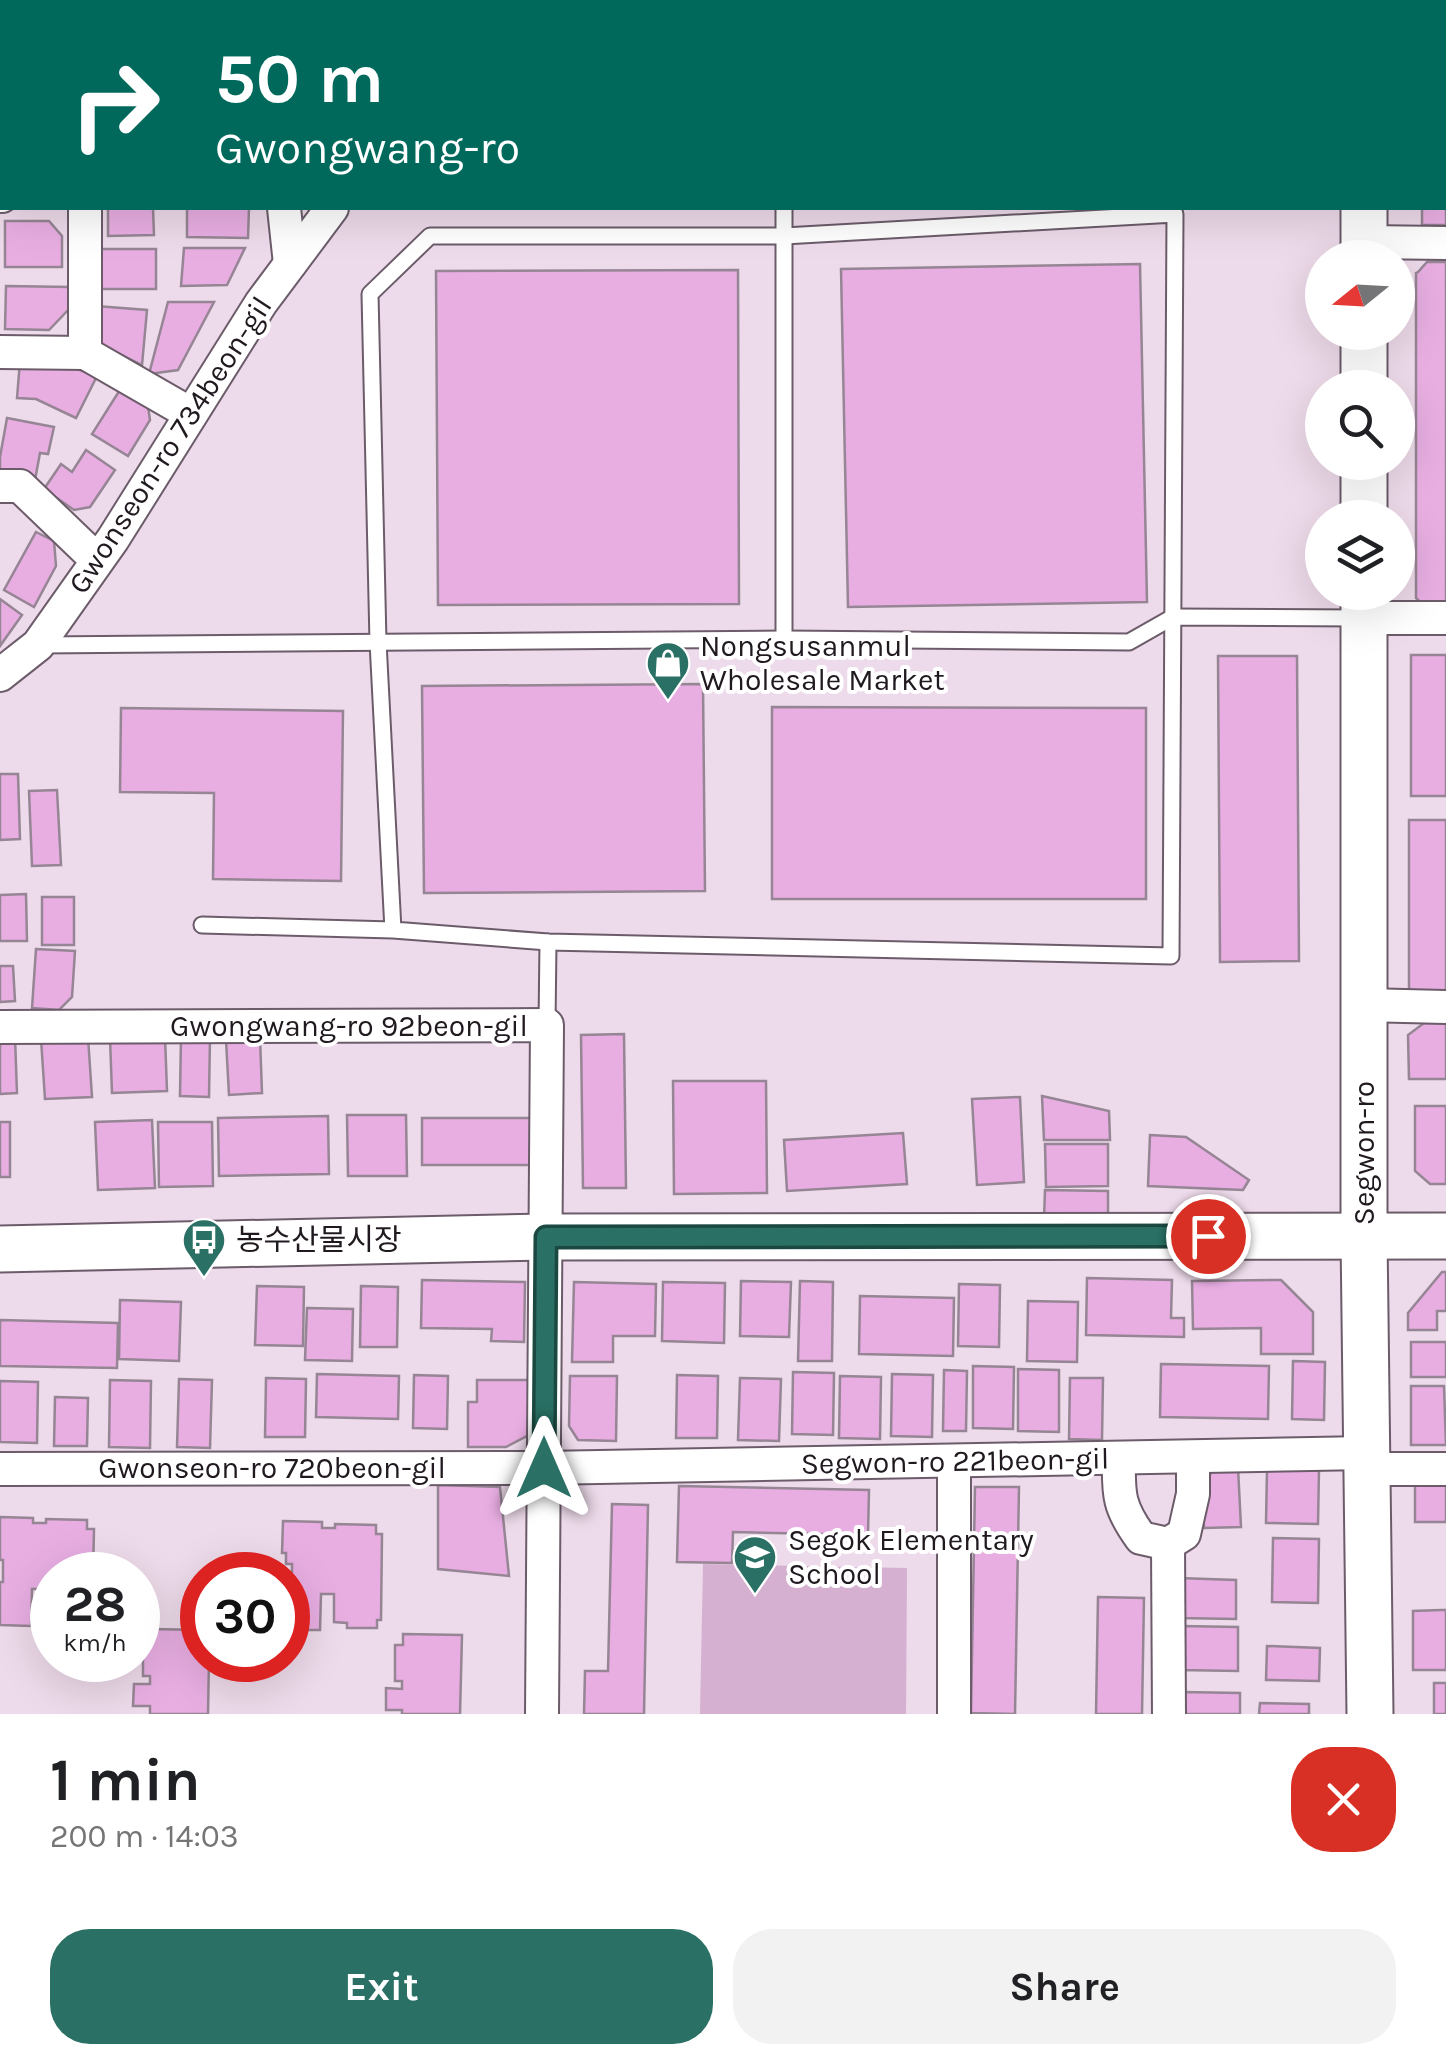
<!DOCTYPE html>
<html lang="en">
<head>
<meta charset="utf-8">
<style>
	:root { --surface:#fff; --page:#f2f2f2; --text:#202124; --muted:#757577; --accent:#2a7064 }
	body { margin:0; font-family:Karla,"Noto Sans KR",sans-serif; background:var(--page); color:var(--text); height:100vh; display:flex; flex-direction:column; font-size:38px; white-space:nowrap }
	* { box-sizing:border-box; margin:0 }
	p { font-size:32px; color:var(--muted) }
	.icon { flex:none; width:55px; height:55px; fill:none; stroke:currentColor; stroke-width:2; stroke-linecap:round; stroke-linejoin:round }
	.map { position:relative; height:1714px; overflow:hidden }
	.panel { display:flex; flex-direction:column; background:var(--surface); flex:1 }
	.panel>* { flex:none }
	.banner { position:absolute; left:0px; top:0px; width:1448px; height:210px; box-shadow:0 10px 40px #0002; background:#00695c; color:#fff; overflow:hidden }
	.needle { width:65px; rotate:252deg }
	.tools { position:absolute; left:1305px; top:240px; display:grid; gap:20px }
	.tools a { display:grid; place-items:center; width:110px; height:110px; border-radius:50%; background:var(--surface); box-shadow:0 10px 40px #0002; font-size:50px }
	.speed { position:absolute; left:30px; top:1552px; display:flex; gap:20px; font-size:50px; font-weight:700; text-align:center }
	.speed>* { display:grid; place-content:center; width:130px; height:130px; border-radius:50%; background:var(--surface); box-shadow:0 10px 40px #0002; line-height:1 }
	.speed small { font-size:25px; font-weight:400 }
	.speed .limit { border:15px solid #d22; background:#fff; color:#111 }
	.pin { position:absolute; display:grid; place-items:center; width:85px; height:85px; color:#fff; margin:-42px; border:5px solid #fff; border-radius:50%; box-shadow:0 2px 10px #0007 }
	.me { position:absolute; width:110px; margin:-55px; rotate:0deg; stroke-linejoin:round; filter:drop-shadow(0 0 8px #0008) }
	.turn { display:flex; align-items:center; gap:35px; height:210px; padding:0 50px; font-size:45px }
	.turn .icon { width:130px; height:130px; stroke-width:2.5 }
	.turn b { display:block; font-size:70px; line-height:85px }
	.round { display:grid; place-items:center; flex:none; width:105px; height:105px; border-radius:40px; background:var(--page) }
	.head { display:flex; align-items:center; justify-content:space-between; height:170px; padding:0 50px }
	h1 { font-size:60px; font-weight:700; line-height:75px }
	.cta { display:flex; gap:20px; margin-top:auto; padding:20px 50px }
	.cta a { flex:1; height:115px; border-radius:40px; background:var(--accent); color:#fff; font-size:40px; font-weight:700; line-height:115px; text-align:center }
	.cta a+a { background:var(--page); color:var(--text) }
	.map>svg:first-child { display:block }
	.green { fill:#d5b0d0 }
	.building { fill:#e8aee2; stroke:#968594; stroke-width:2.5 }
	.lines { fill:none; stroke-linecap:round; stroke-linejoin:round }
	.lane-casing { stroke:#6c5c6a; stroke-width:19 }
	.street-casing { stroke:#6c5c6a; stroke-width:36 }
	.secondary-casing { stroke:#6c5c6a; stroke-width:49 }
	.lane { stroke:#fff; stroke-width:15 }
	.street { stroke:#fff; stroke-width:32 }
	.secondary { stroke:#fff; stroke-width:45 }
	.route-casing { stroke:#1b4941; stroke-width:25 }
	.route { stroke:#2a7064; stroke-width:18 }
	.labels { text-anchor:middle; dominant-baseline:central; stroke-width:8; stroke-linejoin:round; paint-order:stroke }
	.street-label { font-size:30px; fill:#20191f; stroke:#fff }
	.poi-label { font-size:30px; fill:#20191f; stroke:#fff; text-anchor:start }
</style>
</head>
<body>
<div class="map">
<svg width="1446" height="1714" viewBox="0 0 1446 1714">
	<rect width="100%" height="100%" fill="#eddaea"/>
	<path class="green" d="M 703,1564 L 907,1568 L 906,1714 L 700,1714 Z"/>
	<g class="building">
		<path d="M 1446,114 L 1446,225 L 1422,225 L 1422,208 L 1445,208 Z"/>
		<path d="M 108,208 L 153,208 L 154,235 L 108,236 Z"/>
		<path d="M 187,208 L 249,208 L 248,238 L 187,237 Z"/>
		<path d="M 5,221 L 49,221 L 62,236 L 62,267 L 5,267 Z"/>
		<path d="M 184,248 L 245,248 L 227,285 L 181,286 Z"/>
		<rect x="96" y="249" width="60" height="40"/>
		<path d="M 1427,262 L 1446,262 L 1446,607 L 1425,607 L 1416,598 L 1416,273 L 1418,272 Z"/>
		<path d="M 1140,264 L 1147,602 L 848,607 L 841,269 Z"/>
		<path d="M 738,270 L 739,604 L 438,605 L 436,271 Z"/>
		<path d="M 6,286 L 70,287 L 69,309 L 49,330 L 5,329 Z"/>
		<path d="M 168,302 L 214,302 L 178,370 L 149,374 Z"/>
		<path d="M 96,306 L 147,310 L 142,365 L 97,343 Z"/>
		<path d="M 46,358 L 97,376 L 76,418 L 36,399 L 17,398 L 20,361 Z"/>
		<path d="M 123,385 L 147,400 L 150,420 L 128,456 L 92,434 Z"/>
		<path d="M 7,418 L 54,427 L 48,454 L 40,453 L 35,480 L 0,473 L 0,457 Z"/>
		<path d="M 86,450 L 115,470 L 90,507 L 74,510 L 44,489 L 61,464 L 72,472 Z"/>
		<path d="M 36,532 L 54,541 L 56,566 L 34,607 L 4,590 Z"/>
		<path d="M 0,599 L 22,615 L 0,646 Z"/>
		<rect x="1411" y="655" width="35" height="141"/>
		<path d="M 1218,656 L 1297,656 L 1299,961 L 1220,962 Z"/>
		<path d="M 703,684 L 705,891 L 424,893 L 422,686 Z"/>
		<path d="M 772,707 L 1146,708 L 1146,899 L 772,899 Z"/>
		<path d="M 121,708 L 343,711 L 341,881 L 213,879 L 214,793 L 120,792 Z"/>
		<path d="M 0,774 L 18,774 L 20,839 L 0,840 Z"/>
		<path d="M 57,790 L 61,865 L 32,866 L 29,791 Z"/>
		<rect x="1409" y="820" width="37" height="176"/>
		<path d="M 26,894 L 27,941 L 0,941 L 0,895 Z"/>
		<rect x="42" y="897" width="32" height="48"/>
		<path d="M 36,949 L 75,951 L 72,997 L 59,1010 L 32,1008 Z"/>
		<path d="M 0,966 L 13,966 L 15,1001 L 0,1002 Z"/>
		<path d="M 1424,1023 L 1446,1023 L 1446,1079 L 1409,1079 L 1408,1035 Z"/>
		<path d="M 624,1034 L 626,1188 L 583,1188 L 581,1035 Z"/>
		<path d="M 181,1036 L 210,1037 L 209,1097 L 180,1096 Z"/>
		<path d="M 15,1037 L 17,1093 L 0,1094 L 0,1038 Z"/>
		<path d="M 88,1037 L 92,1097 L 45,1099 L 41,1039 Z"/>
		<path d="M 165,1037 L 167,1091 L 112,1093 L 110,1039 Z"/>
		<path d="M 260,1038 L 262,1093 L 229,1095 L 226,1040 Z"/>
		<path d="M 673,1081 L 766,1081 L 767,1193 L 674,1194 Z"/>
		<path d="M 1042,1096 L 1109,1111 L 1110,1140 L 1044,1140 Z"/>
		<path d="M 1020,1097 L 1024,1182 L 977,1185 L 972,1099 Z"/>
		<path d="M 1415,1106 L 1446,1106 L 1446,1184 L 1430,1184 L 1415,1171 Z"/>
		<path d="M 347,1115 L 406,1115 L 407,1176 L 348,1176 Z"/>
		<path d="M 328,1116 L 329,1174 L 219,1176 L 218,1118 Z"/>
		<path d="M 422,1118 L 537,1118 L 538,1165 L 422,1165 Z"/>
		<path d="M 152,1120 L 155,1188 L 98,1190 L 95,1122 Z"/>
		<rect x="0" y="1122" width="10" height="55"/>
		<path d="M 158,1122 L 212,1122 L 213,1186 L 159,1187 Z"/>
		<path d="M 903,1133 L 907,1184 L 787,1191 L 784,1140 Z"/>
		<path d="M 1150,1135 L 1186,1137 L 1249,1180 L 1243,1190 L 1148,1186 Z"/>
		<path d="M 1045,1144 L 1108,1144 L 1108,1186 L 1046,1187 Z"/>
		<path d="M 1045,1190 L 1108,1191 L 1108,1220 L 1044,1219 Z"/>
		<path d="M 1442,1272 L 1446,1272 L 1446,1311 L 1437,1311 L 1437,1330 L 1408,1330 L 1408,1313 Z"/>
		<path d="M 1087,1278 L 1172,1280 L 1171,1318 L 1184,1318 L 1184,1337 L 1086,1335 Z"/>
		<path d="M 422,1280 L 525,1282 L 524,1342 L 491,1341 L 492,1329 L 421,1328 Z"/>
		<path d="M 1281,1280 L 1313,1312 L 1313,1354 L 1261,1354 L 1261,1328 L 1193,1329 L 1192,1281 Z"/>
		<path d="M 741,1281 L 791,1282 L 789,1337 L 740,1336 Z"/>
		<path d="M 800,1281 L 833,1282 L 832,1361 L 798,1361 Z"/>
		<path d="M 574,1282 L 656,1284 L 655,1336 L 613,1336 L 613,1362 L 572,1362 Z"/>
		<path d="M 663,1282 L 725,1283 L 724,1343 L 662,1341 Z"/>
		<path d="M 959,1284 L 1000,1285 L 999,1347 L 958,1346 Z"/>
		<path d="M 257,1286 L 304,1287 L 303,1346 L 255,1345 Z"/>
		<path d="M 361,1286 L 398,1287 L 397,1347 L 360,1347 Z"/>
		<path d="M 860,1296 L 954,1298 L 953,1356 L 859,1354 Z"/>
		<path d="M 120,1300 L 181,1302 L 179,1361 L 119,1359 Z"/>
		<path d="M 1028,1301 L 1078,1302 L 1077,1362 L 1027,1361 Z"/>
		<path d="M 307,1308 L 353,1309 L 352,1361 L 305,1360 Z"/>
		<path d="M 0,1320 L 118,1323 L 117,1368 L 0,1366 Z"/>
		<rect x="1411" y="1342" width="35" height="35"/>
		<path d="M 1293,1361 L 1325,1362 L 1324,1420 L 1292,1419 Z"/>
		<path d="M 1161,1364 L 1269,1366 L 1268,1419 L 1160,1417 Z"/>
		<path d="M 973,1366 L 1014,1367 L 1013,1429 L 973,1428 Z"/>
		<path d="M 1018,1369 L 1059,1370 L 1059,1432 L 1018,1431 Z"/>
		<path d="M 944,1370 L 967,1371 L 966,1431 L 943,1431 Z"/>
		<path d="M 793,1372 L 834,1373 L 833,1435 L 792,1434 Z"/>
		<path d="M 317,1374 L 399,1376 L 398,1419 L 316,1417 Z"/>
		<path d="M 892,1374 L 933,1375 L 932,1437 L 891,1436 Z"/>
		<path d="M 414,1375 L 448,1376 L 447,1429 L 413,1428 Z"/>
		<path d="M 677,1375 L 718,1376 L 717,1438 L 676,1438 Z"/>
		<path d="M 570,1376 L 617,1376 L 616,1441 L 578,1440 L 569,1426 Z"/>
		<path d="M 840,1376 L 881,1377 L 880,1439 L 839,1438 Z"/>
		<path d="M 266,1378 L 306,1379 L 305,1437 L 265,1437 Z"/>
		<path d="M 740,1378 L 781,1379 L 779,1441 L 738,1440 Z"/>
		<path d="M 1070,1378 L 1103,1378 L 1102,1440 L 1069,1439 Z"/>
		<path d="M 179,1379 L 212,1380 L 210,1448 L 177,1447 Z"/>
		<path d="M 110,1380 L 151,1381 L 150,1448 L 109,1447 Z"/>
		<path d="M 477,1380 L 529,1380 L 529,1435 L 506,1447 L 468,1447 L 468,1402 L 477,1402 Z"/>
		<path d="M 0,1381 L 38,1382 L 37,1443 L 0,1442 Z"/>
		<path d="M 1411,1386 L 1444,1386 L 1446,1445 L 1411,1445 Z"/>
		<path d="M 55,1397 L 88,1398 L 87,1446 L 54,1446 Z"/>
		<path d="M 1238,1468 L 1241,1527 L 1204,1528 L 1202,1485 L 1214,1469 Z"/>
		<path d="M 1267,1469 L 1319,1470 L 1318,1524 L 1266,1523 Z"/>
		<rect x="1415" y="1479" width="31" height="43"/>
		<path d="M 438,1485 L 500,1487 L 509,1576 L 438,1569 Z"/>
		<path d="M 679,1486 L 869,1490 L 868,1535 L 733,1532 L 732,1563 L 677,1562 Z"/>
		<path d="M 975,1487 L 1019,1487 L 1015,1714 L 971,1713 Z"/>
		<path d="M 612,1504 L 648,1505 L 644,1714 L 584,1714 L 585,1671 L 608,1671 Z"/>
		<path d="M 0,1517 L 33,1518 L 33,1523 L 46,1523 L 46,1519 L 87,1520 L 87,1529 L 94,1529 L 93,1575 L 52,1575 L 52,1618 L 45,1618 L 45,1589 L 32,1589 L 31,1626 L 0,1625 L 0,1582 L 3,1582 L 3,1560 L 0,1560 Z"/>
		<path d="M 283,1521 L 322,1522 L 322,1528 L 335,1528 L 335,1524 L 376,1525 L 376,1534 L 382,1534 L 381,1620 L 377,1620 L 377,1628 L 347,1628 L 347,1623 L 334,1622 L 334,1594 L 321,1594 L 320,1630 L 288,1630 L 288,1587 L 292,1587 L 292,1564 L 286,1564 L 286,1553 L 282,1553 Z"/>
		<path d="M 1273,1538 L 1319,1539 L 1318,1603 L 1272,1602 Z"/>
		<path d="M 1178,1578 L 1236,1580 L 1236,1619 L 1178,1618 Z"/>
		<path d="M 1098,1597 L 1144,1598 L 1142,1714 L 1096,1714 Z"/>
		<path d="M 1441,1610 L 1446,1610 L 1446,1670 L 1413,1670 L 1413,1611 Z"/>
		<path d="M 1180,1626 L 1238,1627 L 1238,1671 L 1179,1670 Z"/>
		<path d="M 151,1629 L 202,1630 L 202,1660 L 209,1660 L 208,1714 L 150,1714 L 150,1706 L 133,1706 L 134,1684 L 150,1684 L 150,1676 L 143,1676 L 143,1640 L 151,1641 Z"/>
		<path d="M 403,1634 L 462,1635 L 460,1714 L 402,1714 L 402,1710 L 386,1710 L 386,1688 L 402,1689 L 402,1681 L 395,1681 L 395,1645 L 403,1645 Z"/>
		<path d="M 1267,1646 L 1320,1648 L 1319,1681 L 1266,1680 Z"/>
		<rect x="1434" y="1683" width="12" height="31"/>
		<path d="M 1182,1692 L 1240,1693 L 1240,1714 L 1182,1714 Z"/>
		<path d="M 1260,1703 L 1309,1704 L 1309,1714 L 1259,1714 Z"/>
	</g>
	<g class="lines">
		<g class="lane-casing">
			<g id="lane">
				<path d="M 978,2 L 978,0"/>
				<path d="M 784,208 L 784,639"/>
				<path d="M 39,645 L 784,639 L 1129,642 L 1173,617 L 1360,618"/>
				<path d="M 202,925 L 393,930 L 548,942 L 1171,956 L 1175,214 L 784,236 L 430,236 L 370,294 L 378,642 L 393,930"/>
				<path d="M 547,1025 L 548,942"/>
			</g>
		</g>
		<g class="street-casing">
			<g id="street">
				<path d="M 271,0 L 271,2"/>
				<path d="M 78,2 L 78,0"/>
				<path d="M 716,2 L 716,0"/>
				<path d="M 0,62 L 2,62"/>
				<path d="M 1445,63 L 1446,63"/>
				<path d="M 0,196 L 2,196"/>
				<path d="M 85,208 L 85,353 L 191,414"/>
				<path d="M 284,208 L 290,264"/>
				<path d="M 1364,242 L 1446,243"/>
				<path d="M 0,352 L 85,353"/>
				<path d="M 0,486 L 20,486 L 97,560"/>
				<path d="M 1364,618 L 1446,618"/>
				<path d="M 0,675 L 38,645 L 113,539 L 261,303 L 332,208"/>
				<path d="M 1363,1005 L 1446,1007"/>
				<path d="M 0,1027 L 547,1025 L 542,1714"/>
				<path d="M 1119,1458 C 1118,1495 1119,1508 1141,1538 L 1168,1544 L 1184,1534 L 1193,1494 L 1193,1457"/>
				<path d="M 0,1469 L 544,1468 L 1366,1453"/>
				<path d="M 1366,1469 L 1446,1469"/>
				<path d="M 1168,1544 L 1169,1714"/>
				<path d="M 954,1714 L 954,1462"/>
			</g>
		</g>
		<g class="secondary-casing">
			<g id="secondary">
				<path d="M 1365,2 L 1365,0"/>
				<path d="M 1364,258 L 1364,208"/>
				<path d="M 1364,388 L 1364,332"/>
				<path d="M 1364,518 L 1364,462"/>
				<path d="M 1364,592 L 1364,1236 L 1370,1714"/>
				<path d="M 0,1249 L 545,1237 L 1446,1236"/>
			</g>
		</g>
		<use href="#lane" class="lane"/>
		<use href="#street" class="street"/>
		<use href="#secondary" class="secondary"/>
	</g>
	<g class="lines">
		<g class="route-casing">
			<path id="route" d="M 544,1468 L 546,1237 L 1208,1236"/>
		</g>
		<use href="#route" class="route"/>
	</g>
	<defs>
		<g id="shop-pin" transform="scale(2.25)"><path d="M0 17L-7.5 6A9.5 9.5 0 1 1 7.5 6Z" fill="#2a7064" stroke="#fff"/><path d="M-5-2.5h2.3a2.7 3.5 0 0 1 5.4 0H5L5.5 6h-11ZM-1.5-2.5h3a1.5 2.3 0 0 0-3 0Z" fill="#fff"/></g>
		<g id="bus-pin" transform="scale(2.25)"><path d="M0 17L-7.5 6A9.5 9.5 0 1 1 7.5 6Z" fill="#2a7064" stroke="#fff"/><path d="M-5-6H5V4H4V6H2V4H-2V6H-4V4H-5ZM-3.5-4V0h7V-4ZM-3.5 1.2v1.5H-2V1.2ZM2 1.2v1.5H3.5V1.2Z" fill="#fff"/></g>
		<g id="school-pin" transform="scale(2.25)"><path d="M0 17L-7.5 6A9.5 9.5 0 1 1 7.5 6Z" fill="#2a7064" stroke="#fff"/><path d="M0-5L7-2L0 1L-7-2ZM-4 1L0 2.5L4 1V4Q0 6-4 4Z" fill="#fff"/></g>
	</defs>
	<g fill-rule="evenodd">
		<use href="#shop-pin" x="668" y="663"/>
		<use href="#bus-pin" x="204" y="1240"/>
		<use href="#school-pin" x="755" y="1557"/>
	</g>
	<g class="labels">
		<g class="street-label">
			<text transform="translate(170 445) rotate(-57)">Gwonseon-ro 734beon-gil</text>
			<text x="349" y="1026">Gwongwang-ro 92beon-gil</text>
			<text transform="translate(1364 1153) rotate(-90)">Segwon-ro</text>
			<text transform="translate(955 1461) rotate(-1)">Segwon-ro 221beon-gil</text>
			<text x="272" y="1468">Gwonseon-ro 720beon-gil</text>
		</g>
		<g class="poi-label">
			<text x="700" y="646">Nongsusanmul<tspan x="700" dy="34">Wholesale Market</tspan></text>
			<text x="236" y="1240">농수산물시장</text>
			<text x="788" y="1540">Segok Elementary<tspan x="788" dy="34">School</tspan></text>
		</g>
	</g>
</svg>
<div class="tools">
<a><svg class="needle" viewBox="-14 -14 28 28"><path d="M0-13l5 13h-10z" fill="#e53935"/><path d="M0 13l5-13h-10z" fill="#757577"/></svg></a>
<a><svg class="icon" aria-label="search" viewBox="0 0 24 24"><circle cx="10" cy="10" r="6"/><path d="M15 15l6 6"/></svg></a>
<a><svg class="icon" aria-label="layers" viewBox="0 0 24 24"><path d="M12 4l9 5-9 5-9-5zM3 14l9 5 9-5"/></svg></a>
</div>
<div class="speed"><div>28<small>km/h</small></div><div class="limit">30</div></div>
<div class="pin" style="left:1208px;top:1236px;background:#d93025"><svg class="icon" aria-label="arrive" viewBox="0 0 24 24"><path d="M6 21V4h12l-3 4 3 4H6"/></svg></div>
<svg class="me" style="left:544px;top:1468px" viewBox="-20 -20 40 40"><path d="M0-17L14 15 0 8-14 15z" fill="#2a7064" stroke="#fff" stroke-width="4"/></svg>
<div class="banner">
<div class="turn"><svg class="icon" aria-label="right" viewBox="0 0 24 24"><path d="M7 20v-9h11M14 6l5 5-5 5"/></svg><div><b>50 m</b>Gwongwang-ro</div></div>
</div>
</div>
<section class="panel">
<div class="head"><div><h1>1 min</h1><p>200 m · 14:03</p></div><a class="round" style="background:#d93025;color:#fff"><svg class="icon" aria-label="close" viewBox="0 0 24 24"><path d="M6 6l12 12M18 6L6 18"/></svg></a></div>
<div class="cta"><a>Exit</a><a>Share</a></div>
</section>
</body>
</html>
